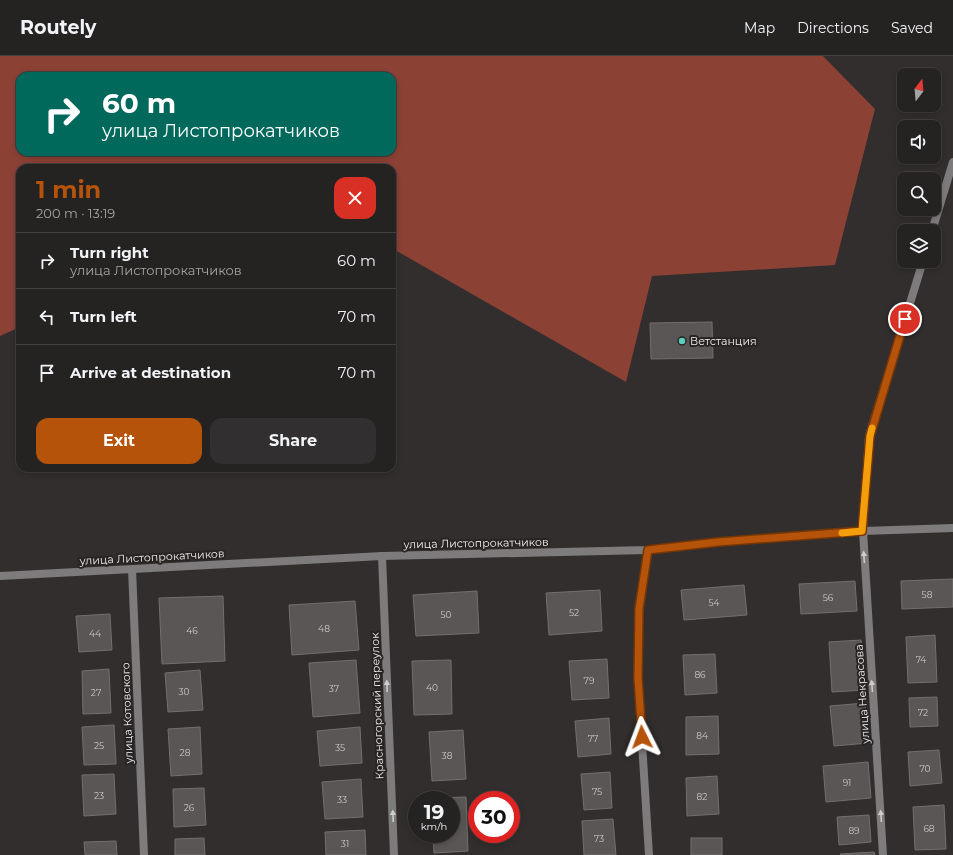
<!DOCTYPE html>
<html lang="en">
<head>
<meta charset="utf-8">
<style>
	:root { --surface:#252222; --page:#312f2f; --text:#f1f3f6; --muted:#a3a4a5; --line:#423f40; --accent:#b45309 }
	body { margin:0; font-family:Montserrat,sans-serif; background:var(--page); color:var(--text); height:100vh; display:flex; flex-direction:column; font-size:15px; white-space:nowrap }
	* { box-sizing:border-box; margin:0 }
	p { font-size:13px; color:var(--muted) }
	.icon { flex:none; width:22px; height:22px; fill:none; stroke:currentColor; stroke-width:2; stroke-linecap:round; stroke-linejoin:round }
	.map { position:relative; flex:1; overflow:hidden }
	.panel { position:absolute; left:16px; top:108px; width:380px; height:308px; display:flex; flex-direction:column; background:var(--surface); border-radius:12px; box-shadow:0 2px 6px #0003,0 0 0 1px var(--line) }
	.panel>* { flex:none }
	.hud { position:absolute; left:16px; top:16px; width:380px; height:84px; border-radius:12px; box-shadow:0 2px 6px #0003,0 0 0 1px var(--line); background:#00695c; color:#fff; overflow:hidden }
	.needle { width:26px; rotate:16deg }
	.controls { position:absolute; left:897px; top:12px; display:grid; gap:8px }
	.controls a { display:grid; place-items:center; width:44px; height:44px; border-radius:8px; background:var(--surface); box-shadow:0 2px 6px #0003,0 0 0 1px var(--line); font-size:20px }
	.speed { position:absolute; left:408px; top:735px; display:flex; gap:8px; font-size:20px; font-weight:700; text-align:center }
	.speed>* { display:grid; place-content:center; width:52px; height:52px; border-radius:50%; background:var(--surface); box-shadow:0 2px 6px #0003,0 0 0 1px var(--line); line-height:1 }
	.speed small { font-size:10px; font-weight:400 }
	.speed .limit { border:6px solid #d22; background:#fff; color:#111 }
	.pin { position:absolute; display:grid; place-items:center; width:34px; height:34px; color:#fff; margin:-17px; border:2px solid #fff; border-radius:50%; box-shadow:0 1px 4px #0007 }
	.me { position:absolute; width:44px; margin:-22px; rotate:357deg; stroke-linejoin:round; filter:drop-shadow(0 0 3px #0008) }
	.turn { display:flex; align-items:center; gap:14px; height:84px; padding:0 20px; font-size:18px }
	.turn .icon { width:52px; height:52px; stroke-width:2.5 }
	.turn b { display:block; font-size:28px; line-height:34px }
	.round { display:grid; place-items:center; flex:none; width:42px; height:42px; border-radius:12px; background:var(--page) }
	.overview { display:flex; align-items:center; justify-content:space-between; height:68px; padding:0 20px }
	h1 { font-size:24px; font-weight:700; line-height:30px; color:var(--accent) }
	.action { display:flex; gap:8px; margin-top:auto; padding:8px 20px }
	.action a { flex:1; height:46px; border-radius:12px; background:var(--accent); color:#fff; font-size:16px; font-weight:700; line-height:46px; text-align:center }
	.action a+a { background:var(--page); color:var(--text) }
	ul { padding:0; list-style:none }
	li { display:flex; align-items:center; gap:12px; height:56px; padding:0 20px; border-top:1px solid var(--line) }
	li div { flex:1 }
	li b { display:block; font-size:15px }
	li em { font-style:normal }
	header { display:flex; align-items:center; gap:24px; box-sizing:border-box; height:56px; padding:0 20px; background:var(--surface); border-bottom:1px solid var(--line) }
	header strong { font-size:19px }
	nav { display:flex; gap:22px; margin-inline-start:auto; font-size:14px }
	.map>svg:first-child { display:block }
	.forest { fill:#8c4135; fill-rule:evenodd }
	.building { fill:#595655; stroke:#736f6f }
	.lines { fill:none; stroke-linecap:round; stroke-linejoin:round }
	.minor { stroke:#7d7b7b; stroke-width:8 }
	.oneway { fill:#cecccc }
	.route-casing { stroke:#753606; stroke-width:10 }
	.route { stroke:#b45309; stroke-width:7 }
	.slow { stroke:#f59e0b; stroke-width:7 }
	.poi-dot { fill:#5bcebc; stroke:#272423; stroke-width:1.5 }
	.labels { text-anchor:middle; dominant-baseline:central; stroke-width:4; stroke-linejoin:round; paint-order:stroke }
	.number-label { font-size:9px; fill:#cbc9c8 }
	.poi-label { font-size:11px; fill:#f1efee; stroke:#272423; text-anchor:start }
	.street-label { font-size:11px; fill:#f1efee; stroke:#272423 }
</style>
</head>
<body>
<header>
<strong>Routely</strong>
<nav><a>Map</a><a>Directions</a><a>Saved</a></nav>
</header>
<div class="map">
<svg width="953" height="799" viewBox="0 0 953 799">
	<rect width="100%" height="100%" fill="#312e2d"/>
	<path class="forest" d="M 0,0 L 823,0 L 875,53 L 835,209 L 652,220 L 626,326 L 395,194 L 392,201 L 392,112 L 20,112 L 20,271 L 0,280 ZM 20,20 L 392,20 L 392,96 L 20,96 Z"/>
	<g class="building">
		<path d="M 712,266 L 713,302 L 651,303 L 650,267 Z"/>
		<path d="M 953,523 L 953,551 L 902,553 L 901,525 Z"/>
		<path d="M 855,525 L 857,555 L 801,558 L 799,528 Z"/>
		<path d="M 744,529 L 747,559 L 684,564 L 681,534 Z"/>
		<path d="M 600,534 L 602,575 L 549,579 L 546,537 Z"/>
		<path d="M 477,535 L 479,577 L 416,580 L 413,539 Z"/>
		<path d="M 223,540 L 225,605 L 162,608 L 159,542 Z"/>
		<path d="M 355,545 L 359,594 L 292,599 L 289,549 Z"/>
		<path d="M 110,558 L 112,594 L 79,596 L 76,560 Z"/>
		<path d="M 935,579 L 937,626 L 908,627 L 906,581 Z"/>
		<path d="M 861,584 L 865,634 L 832,636 L 829,586 Z"/>
		<path d="M 715,598 L 717,637 L 685,639 L 683,599 Z"/>
		<path d="M 607,603 L 609,642 L 572,644 L 569,605 Z"/>
		<path d="M 356,604 L 360,657 L 313,661 L 309,607 Z"/>
		<path d="M 451,604 L 452,658 L 414,659 L 412,605 Z"/>
		<path d="M 109,613 L 111,657 L 83,658 L 82,615 Z"/>
		<path d="M 200,614 L 203,654 L 168,656 L 165,617 Z"/>
		<path d="M 937,641 L 938,670 L 910,671 L 909,642 Z"/>
		<path d="M 865,647 L 869,687 L 834,690 L 830,650 Z"/>
		<path d="M 718,660 L 719,698 L 686,699 L 686,661 Z"/>
		<path d="M 609,662 L 611,698 L 578,701 L 575,665 Z"/>
		<path d="M 114,669 L 116,708 L 84,709 L 82,671 Z"/>
		<path d="M 200,671 L 202,718 L 171,720 L 168,673 Z"/>
		<path d="M 360,671 L 362,707 L 320,710 L 317,675 Z"/>
		<path d="M 463,674 L 466,723 L 432,725 L 429,676 Z"/>
		<path d="M 939,694 L 942,727 L 910,730 L 908,696 Z"/>
		<path d="M 868,706 L 871,742 L 826,746 L 823,710 Z"/>
		<path d="M 610,716 L 612,752 L 584,754 L 581,718 Z"/>
		<path d="M 114,718 L 116,758 L 84,760 L 82,719 Z"/>
		<path d="M 717,720 L 719,758 L 687,760 L 686,722 Z"/>
		<path d="M 361,723 L 363,761 L 325,763 L 322,726 Z"/>
		<path d="M 204,732 L 206,769 L 174,771 L 173,733 Z"/>
		<path d="M 466,741 L 468,795 L 434,797 L 433,778 L 451,778 L 451,744 L 432,744 L 432,742 Z"/>
		<path d="M 944,749 L 946,793 L 915,794 L 913,751 Z"/>
		<path d="M 869,759 L 871,786 L 839,789 L 837,761 Z"/>
		<path d="M 613,763 L 616,799 L 584,799 L 582,765 Z"/>
		<path d="M 365,774 L 366,799 L 326,799 L 325,776 Z"/>
		<path d="M 204,782 L 205,799 L 175,799 L 175,783 Z"/>
		<rect x="691" y="782" width="31" height="17"/>
		<path d="M 116,785 L 117,799 L 85,799 L 84,786 Z"/>
		<path d="M 874,796 L 875,799 L 841,799 L 840,798 Z"/>
	</g>
	<g class="lines">
		<g class="minor">
			<path d="M 932,175 L 953,106"/>
			<path d="M 648,494 L 639,553 L 638,622 L 649,799"/>
			<path d="M 382,500 L 394,799"/>
			<path d="M 132,513 L 144,799"/>
			<path d="M 0,520 L 382,500 L 648,494 L 718,486 L 863,475 L 953,472"/>
			<path d="M 883,799 L 863,475 L 869,380 L 923,205"/>
		</g>
	</g>
	<defs><path id="oneway-solid" d="M-6-.8H1V-3.2L6.5 0L1 3.2V.8H-6Z"/></defs>
	<g class="oneway">
		<use href="#oneway-solid" transform="translate(864 501) rotate(-94)"/>
		<use href="#oneway-solid" transform="translate(387 630) rotate(-92)"/>
		<use href="#oneway-solid" transform="translate(872 630) rotate(-94)"/>
		<use href="#oneway-solid" transform="translate(393 760) rotate(-92)"/>
		<use href="#oneway-solid" transform="translate(881 760) rotate(-94)"/>
	</g>
	<g class="lines">
		<g class="route-casing">
			<path id="route" d="M 642,681 L 638,622 L 639,553 L 648,494 L 718,486 L 862,475 L 870,380 L 905,263"/>
		</g>
		<use href="#route" class="route"/>
		<path class="slow" d="M 842,477 L 862,475 L 870,380 L 872,372"/>
	</g>
	<circle class="poi-dot" cx="682" cy="285" r="4"/>
	<g class="labels">
		<g class="number-label">
			<text x="927" y="538">58</text>
			<text x="828" y="541">56</text>
			<text x="714" y="546">54</text>
			<text x="574" y="556">52</text>
			<text x="446" y="558">50</text>
			<text x="324" y="572">48</text>
			<text x="192" y="574">46</text>
			<text x="95" y="577">44</text>
			<text x="921" y="603">74</text>
			<text x="700" y="618">86</text>
			<text x="589" y="624">79</text>
			<text x="432" y="631">40</text>
			<text x="334" y="632">37</text>
			<text x="184" y="635">30</text>
			<text x="96" y="636">27</text>
			<text x="923" y="656">72</text>
			<text x="702" y="679">84</text>
			<text x="593" y="682">77</text>
			<text x="99" y="689">25</text>
			<text x="340" y="691">35</text>
			<text x="185" y="696">28</text>
			<text x="447" y="699">38</text>
			<text x="925" y="712">70</text>
			<text x="847" y="726">91</text>
			<text x="597" y="735">75</text>
			<text x="99" y="739">23</text>
			<text x="702" y="740">82</text>
			<text x="342" y="743">33</text>
			<text x="189" y="751">26</text>
			<text x="929" y="772">68</text>
			<text x="854" y="774">89</text>
			<text x="599" y="782">73</text>
			<text x="345" y="787">31</text>
		</g>
		<g class="poi-label">
			<text x="690" y="285">Ветстанция</text>
		</g>
		<g class="street-label">
			<text transform="translate(476 487) rotate(-1)">улица Листопрокатчиков</text>
			<text transform="translate(152 501) rotate(-3)">улица Листопрокатчиков</text>
			<text transform="translate(862 638) rotate(-94)">улица Некрасова</text>
			<text transform="translate(377 650) rotate(-92)">Красногорский переулок</text>
			<text transform="translate(127 657) rotate(-92)">улица Котовского</text>
		</g>
	</g>
</svg>
<div class="controls">
<a><svg class="needle" viewBox="-14 -14 28 28"><path d="M0-13l5 13h-10z" fill="#e53935"/><path d="M0 13l5-13h-10z" fill="#a3a4a5"/></svg></a>
<a><svg class="icon" aria-label="sound" viewBox="0 0 24 24"><path d="M4 9h4l5-4v14l-5-4H4zM17 9q2 3 0 6"/></svg></a>
<a><svg class="icon" aria-label="search" viewBox="0 0 24 24"><circle cx="10" cy="10" r="6"/><path d="M15 15l6 6"/></svg></a>
<a><svg class="icon" aria-label="layers" viewBox="0 0 24 24"><path d="M12 4l9 5-9 5-9-5zM3 14l9 5 9-5"/></svg></a>
</div>
<div class="speed"><div>19<small>km/h</small></div><div class="limit">30</div></div>
<div class="pin" style="left:905px;top:263px;background:#d93025"><svg class="icon" aria-label="arrive" viewBox="0 0 24 24"><path d="M6 21V4h12l-3 4 3 4H6"/></svg></div>
<svg class="me" style="left:642px;top:681px" viewBox="-20 -20 40 40"><path d="M0-17L14 15 0 8-14 15z" fill="#b45309" stroke="#fff" stroke-width="4"/></svg>
<div class="hud">
<div class="turn"><svg class="icon" aria-label="right" viewBox="0 0 24 24"><path d="M7 20v-9h11M14 6l5 5-5 5"/></svg><div><b>60 m</b>улица Листопрокатчиков</div></div>
</div>
<section class="panel">
<div class="overview"><div><h1>1 min</h1><p>200 m · 13:19</p></div><a class="round" style="background:#d93025;color:#fff"><svg class="icon" aria-label="close" viewBox="0 0 24 24"><path d="M6 6l12 12M18 6L6 18"/></svg></a></div>
<ul>
<li><svg class="icon" aria-label="right" viewBox="0 0 24 24"><path d="M7 20v-9h11M14 6l5 5-5 5"/></svg><div><b>Turn right</b><p>улица Листопрокатчиков</p></div><em>60 m</em></li>
<li><svg class="icon" aria-label="left" viewBox="0 0 24 24"><path d="M17 20v-9H6M10 6l-5 5 5 5"/></svg><div><b>Turn left</b></div><em>70 m</em></li>
<li><svg class="icon" aria-label="arrive" viewBox="0 0 24 24"><path d="M6 21V4h12l-3 4 3 4H6"/></svg><div><b>Arrive at destination</b></div><em>70 m</em></li>
</ul>
<div class="action"><a>Exit</a><a>Share</a></div>
</section>
</div>
</body>
</html>
